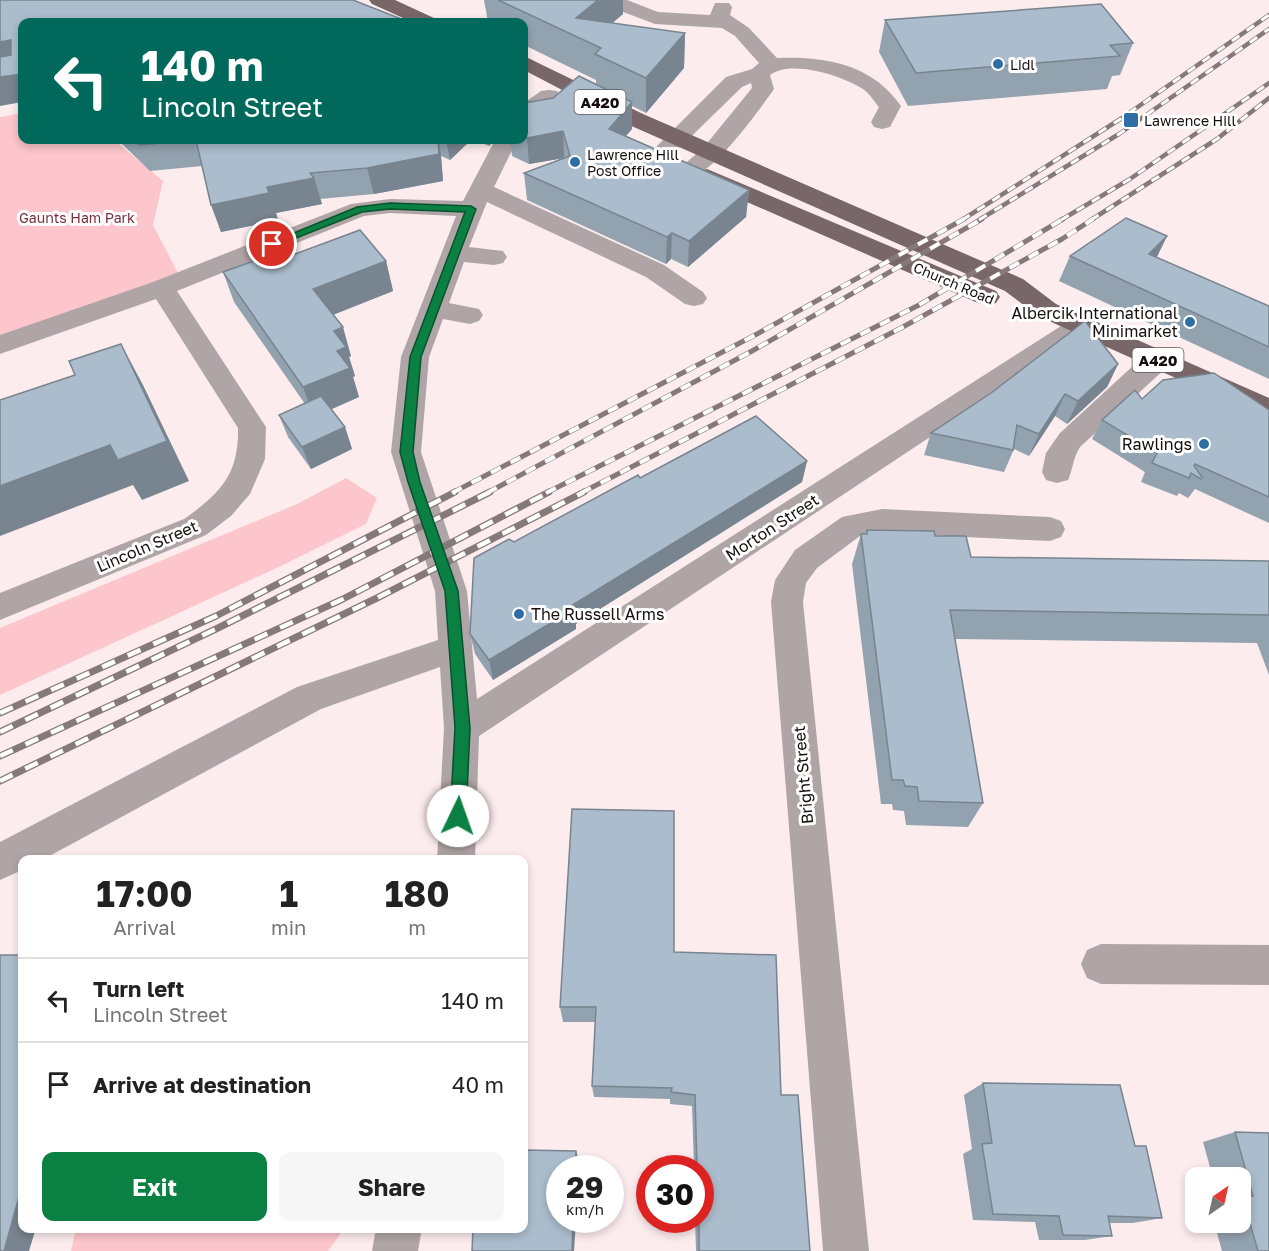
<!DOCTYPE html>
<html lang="en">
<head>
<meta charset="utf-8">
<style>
	:root { --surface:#fff; --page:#f6f6f6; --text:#222; --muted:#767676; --line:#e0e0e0; --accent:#0b8043 }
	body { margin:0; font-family:"Golos Text",sans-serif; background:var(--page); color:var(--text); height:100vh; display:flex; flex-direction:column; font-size:22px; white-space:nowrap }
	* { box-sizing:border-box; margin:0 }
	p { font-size:20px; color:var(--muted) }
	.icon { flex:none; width:33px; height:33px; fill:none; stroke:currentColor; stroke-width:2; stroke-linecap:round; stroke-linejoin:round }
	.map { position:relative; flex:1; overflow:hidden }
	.panel { position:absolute; left:18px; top:855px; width:510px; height:378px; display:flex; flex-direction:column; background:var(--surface); border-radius:12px; box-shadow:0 3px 9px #0003 }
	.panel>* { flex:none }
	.top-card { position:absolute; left:18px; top:18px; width:510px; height:126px; border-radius:12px; box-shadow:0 3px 9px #0003; background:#00695c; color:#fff; overflow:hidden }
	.needle { width:39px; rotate:34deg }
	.fabs { position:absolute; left:1185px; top:1167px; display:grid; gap:12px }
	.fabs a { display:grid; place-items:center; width:66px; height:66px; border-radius:12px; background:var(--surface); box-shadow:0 3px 9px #0003; font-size:30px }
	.speed { position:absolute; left:546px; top:1155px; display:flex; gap:12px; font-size:30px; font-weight:700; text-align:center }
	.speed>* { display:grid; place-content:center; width:78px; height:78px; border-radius:50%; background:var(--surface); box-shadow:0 3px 9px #0003; line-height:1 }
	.speed small { font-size:15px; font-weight:400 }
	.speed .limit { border:9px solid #d22; background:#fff; color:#111 }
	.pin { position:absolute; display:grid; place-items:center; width:51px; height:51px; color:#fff; margin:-26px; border:3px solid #fff; border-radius:50%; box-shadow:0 2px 6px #0007 }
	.me { position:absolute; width:66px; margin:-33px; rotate:3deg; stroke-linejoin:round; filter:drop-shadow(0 0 4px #0008) }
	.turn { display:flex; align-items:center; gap:21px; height:126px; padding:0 24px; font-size:27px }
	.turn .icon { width:78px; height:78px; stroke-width:2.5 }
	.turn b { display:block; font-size:42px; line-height:51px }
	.eta { display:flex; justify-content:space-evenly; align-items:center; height:102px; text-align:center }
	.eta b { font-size:36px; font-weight:700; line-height:42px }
	.primary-button { display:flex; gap:12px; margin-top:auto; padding:12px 24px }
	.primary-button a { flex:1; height:69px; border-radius:12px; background:var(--accent); color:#fff; font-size:24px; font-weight:700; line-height:69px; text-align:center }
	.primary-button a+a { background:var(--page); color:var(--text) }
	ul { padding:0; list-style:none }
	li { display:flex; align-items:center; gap:18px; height:84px; padding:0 24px; border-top:2px solid var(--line) }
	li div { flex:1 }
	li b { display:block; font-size:22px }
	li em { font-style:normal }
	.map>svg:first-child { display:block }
	.green { fill:#fcc6cc }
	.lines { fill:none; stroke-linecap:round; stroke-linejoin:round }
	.minor { fill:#b0a5a6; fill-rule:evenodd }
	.major { fill:#796668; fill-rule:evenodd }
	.rail-far2-casing { stroke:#86797a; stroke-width:4.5 }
	.rail-far1-casing { stroke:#86797a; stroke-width:5 }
	.rail-casing { stroke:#86797a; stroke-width:7 }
	.rail-far2 { stroke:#fefefe; stroke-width:3; stroke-dasharray:9; stroke-linecap:butt }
	.rail-far1 { stroke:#fefefe; stroke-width:4; stroke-dasharray:11; stroke-linecap:butt }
	.rail { stroke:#fefefe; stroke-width:4.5; stroke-dasharray:14; stroke-linecap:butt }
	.wall { fill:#93a2af }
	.shaded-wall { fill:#78848f }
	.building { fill:#abbccc; stroke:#78848f; stroke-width:1.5 }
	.route { fill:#0b8043; stroke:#07532c; stroke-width:1.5 }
	.poi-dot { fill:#2f6ea4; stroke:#fefefe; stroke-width:2 }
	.labels { text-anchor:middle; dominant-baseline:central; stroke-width:6; stroke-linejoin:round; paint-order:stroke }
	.far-poi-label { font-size:14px; fill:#160d0e; stroke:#fefefe; text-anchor:start }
	.far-park-label { font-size:14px; fill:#7a313f; stroke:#fefefe }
	.far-street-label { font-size:14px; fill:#160d0e; stroke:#fefefe }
	.shield { fill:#fefefe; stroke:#5c5556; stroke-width:1.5 }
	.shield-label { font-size:15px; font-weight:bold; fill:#160d0e }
	.poi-label { font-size:16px; fill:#160d0e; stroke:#fefefe; text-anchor:end }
	.street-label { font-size:16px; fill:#160d0e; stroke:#fefefe }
</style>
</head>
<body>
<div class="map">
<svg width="1269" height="1251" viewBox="0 0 1269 1251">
	<rect width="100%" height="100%" fill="#fdecee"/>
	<g class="green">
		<path d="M 22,113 L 22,140 L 114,140 L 163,181 L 153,225 L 180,277 L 0,337 L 0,117 Z"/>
		<path d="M 346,478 L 377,498 L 366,524 L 283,565 L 0,695 L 0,628 L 297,504 Z"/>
		<path d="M 76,1229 L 76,1228 L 344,1229 L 328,1251 L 71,1251 Z"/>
	</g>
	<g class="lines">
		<g class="minor">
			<path d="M 599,0 L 627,0 L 658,12 L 710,15 L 715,3 L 729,3 L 732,7 L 730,15 L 749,28 L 777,58 C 825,56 872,64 901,106 L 890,127 L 882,129 L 874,127 L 871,122 L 879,107 C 874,101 869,93 863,89 C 843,76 791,59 770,75 L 774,89 C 760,109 718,167 697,174 C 692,176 688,175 683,174 L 679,169 L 704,147 L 752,88 L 751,83 L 742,87 L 668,159 L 660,161 L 652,159 L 649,154 L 726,77 L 752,69 L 759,63 L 735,36 L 722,28 L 655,24 L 602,4 Z"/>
			<path d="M 549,90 L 557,91 L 560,96 C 553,106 536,116 524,118 L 524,103 L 541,91 Z"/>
			<path d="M 495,140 L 517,140 L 494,187 L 664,265 L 703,292 L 707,298 L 703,304 L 694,306 L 685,304 L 646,277 L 487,202 L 469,247 L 503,251 L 507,257 L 503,263 L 494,265 L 464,262 L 449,303 L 479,309 L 483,315 L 479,321 L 470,324 L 443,319 L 429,357 L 421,452 L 467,591 L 477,699 L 1072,319 L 1081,316 L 1090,319 L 1094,325 L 1090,331 L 479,736 L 475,860 L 437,860 L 444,728 L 440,667 L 321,709 L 42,860 L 22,860 L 22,870 L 0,880 L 0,842 L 297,687 L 438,640 L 435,591 L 391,452 L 401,357 L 456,216 L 390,213 L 364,216 L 177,291 L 266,427 L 265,459 L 250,494 L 231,516 L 206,535 L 0,620 L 0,593 L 184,519 C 221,493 239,474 238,428 L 156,299 L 0,354 L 0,335 L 153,282 L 351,204 L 390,199 L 463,201 Z"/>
			<path d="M 1157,351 L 1167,353 L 1171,360 L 1167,367 L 1080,447 C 1073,458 1073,469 1068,480 L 1057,483 L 1046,480 L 1042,472 L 1046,453 L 1060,433 L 1147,353 Z"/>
			<path d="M 882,509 L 1050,517 L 1061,521 L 1065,529 L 1061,537 L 1050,541 L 882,533 L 860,536 L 817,568 L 806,583 L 803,602 L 869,1251 L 823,1251 L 771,602 L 775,580 L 795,550 L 842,517 Z"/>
			<path d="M 1101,944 L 1269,945 L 1269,985 L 1101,984 L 1087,978 L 1081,964 L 1087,950 Z"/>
			<path d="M 376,1228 L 422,1228 L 418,1251 L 372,1251 Z"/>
		</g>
		<g class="major">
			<path d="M 369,0 L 395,0 L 434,18 L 437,22 L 412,22 L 372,4 Z"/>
			<path d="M 524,56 L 643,114 L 1023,279 L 1056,304 L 1269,398 L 1269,420 L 1038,316 L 1005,291 L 627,124 L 524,70 Z"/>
			<path d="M 707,169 L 996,291 L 1000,297 L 996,303 L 987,305 L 978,303 L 699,181 L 695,176 L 699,171 Z"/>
		</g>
		<g class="rail-far2-casing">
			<g id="rail-far2">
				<path d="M 962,220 L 1122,118 L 1269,15"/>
				<path d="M 979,220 L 1119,134 L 1269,29"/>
				<path d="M 1061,220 L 1130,179 L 1269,83"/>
				<path d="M 1091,220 L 1217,139 L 1269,98"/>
			</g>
		</g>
		<g class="rail-far1-casing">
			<g id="rail-far1">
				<path d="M 452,493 L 757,334 L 964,219"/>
				<path d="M 487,493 L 752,351 L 982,219"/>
				<path d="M 546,493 L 919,305 L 1063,219"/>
				<path d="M 581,493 L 901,328 L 1062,239 L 1093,219"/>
			</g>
		</g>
		<g class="rail-casing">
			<g id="rail">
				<path d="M 0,713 L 216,616 L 455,492"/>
				<path d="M 0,732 L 218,628 L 490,492"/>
				<path d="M 0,756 L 343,599 L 549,492"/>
				<path d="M 0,781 L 377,598 L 584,492"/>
			</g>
		</g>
		<use href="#rail-far2" class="rail-far2"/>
		<use href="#rail-far1" class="rail-far1"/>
		<use href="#rail" class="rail"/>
	</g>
	<g class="wall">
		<path d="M 484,0 L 623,0 L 623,14 L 612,23 L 685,33 L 684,68 L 646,113 L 632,106 L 632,129 L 626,136 L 749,190 L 746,217 L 688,267 L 671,259 L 666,264 L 527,200 L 524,173 L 564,158 L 529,164 L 512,156 L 510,140 L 524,140 L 524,103 L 553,98 L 596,84 L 596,80 L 524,45 L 524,22 L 488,22 Z"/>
		<path d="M 885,20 L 1133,43 L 1120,75 L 1112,76 L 1107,89 L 908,106 L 879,52 Z"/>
		<path d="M 115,140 L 471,140 L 450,160 L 441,156 L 443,181 L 374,194 L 320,199 L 322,204 L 276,213 L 278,220 L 221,232 L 202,166 L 150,171 L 120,142 Z"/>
		<path d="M 475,140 L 494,140 L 489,146 Z"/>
		<path d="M 1167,236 L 1156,258 L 1269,306 L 1269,379 L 1059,281 L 1070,256 Z"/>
		<path d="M 288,257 L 386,261 L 393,291 L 333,315 L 351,356 L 349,357 L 355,376 L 353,377 L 359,397 L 331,409 L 345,427 L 352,449 L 311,469 L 288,437 L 279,415 L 305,404 L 234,302 L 223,272 Z"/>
		<path d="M 1118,364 L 1107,387 L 1067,424 L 1055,416 L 1029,456 L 1014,449 L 1004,472 L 924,455 L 931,433 Z"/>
		<path d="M 1142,399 L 1269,410 L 1269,523 L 1195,489 L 1188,498 L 1179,493 L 1177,496 L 1141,482 L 1145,472 L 1092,439 L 1102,420 Z"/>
		<path d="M 807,461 L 802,482 L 576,624 L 576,629 L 493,680 L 475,654 L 470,634 L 514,542 L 640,478 Z"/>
		<path d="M 867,530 L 935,536 L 971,557 L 1269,561 L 1269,675 L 1257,643 L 955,639 L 983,803 L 968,827 L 906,825 L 904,811 L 893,810 L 892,804 L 881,804 L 852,564 L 861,534 L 865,534 Z"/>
		<path d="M 674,952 L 781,1095 L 810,1251 L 696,1251 L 695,1220 L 700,1220 L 700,1168 L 694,1168 L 692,1106 L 670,1104 L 670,1099 L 594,1097 L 592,1086 L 595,1022 L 563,1022 L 560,1007 Z"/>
		<path d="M 983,1083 L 1135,1146 L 1162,1218 L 1133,1223 L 1109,1223 L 1112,1236 L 1085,1240 L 1039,1240 L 1035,1222 L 973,1220 L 963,1154 L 972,1149 L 964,1095 Z"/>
		<path d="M 1235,1132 L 1269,1251 L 1222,1251 L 1214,1222 L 1240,1222 L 1240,1178 L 1213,1178 L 1203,1142 Z"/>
	</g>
	<g class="shaded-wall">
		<path d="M 598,0 L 623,0 L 623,14 L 589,43 L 576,18 Z"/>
		<path d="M 685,33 L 684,68 L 646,113 L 646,78 Z"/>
		<path d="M 11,40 L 22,64 L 0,70 L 0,42 Z"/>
		<path d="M 22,74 L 22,102 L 0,106 L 0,77 Z"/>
		<path d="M 632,102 L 632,129 L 609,155 L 609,129 Z"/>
		<path d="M 563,131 L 564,158 L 529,164 L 527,138 Z"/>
		<path d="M 439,140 L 441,156 L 443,181 L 374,194 L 367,168 Z"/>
		<path d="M 446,140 L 471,140 L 450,160 Z"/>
		<path d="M 489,140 L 494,140 L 489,146 Z"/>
		<path d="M 314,178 L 322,204 L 276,213 L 278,220 L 221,232 L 211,205 L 267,187 Z"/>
		<path d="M 749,190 L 746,217 L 688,267 L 689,241 Z"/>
		<path d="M 672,233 L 671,259 L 666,264 L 667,237 Z"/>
		<path d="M 1167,236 L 1155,261 L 1149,254 Z"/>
		<path d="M 386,261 L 393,291 L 322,319 L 313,289 Z"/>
		<path d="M 343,327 L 351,356 L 349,357 L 355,376 L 353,377 L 359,397 L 314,417 L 303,387 L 337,351 L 334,331 Z"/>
		<path d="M 121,344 L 143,385 L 189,481 L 142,500 L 133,485 L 0,536 L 0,486 Z"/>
		<path d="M 1118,364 L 1107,387 L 1067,424 L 1078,401 Z"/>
		<path d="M 1065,394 L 1055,416 L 1029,456 L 1039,434 Z"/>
		<path d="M 345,427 L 352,449 L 311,469 L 302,447 Z"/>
		<path d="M 807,461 L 802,482 L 576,624 L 576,629 L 493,680 L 489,660 L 571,606 Z"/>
		<path d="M 576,1151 L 578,1157 L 578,1168 L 575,1168 Z"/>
		<path d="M 22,1186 L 22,1228 L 36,1228 L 29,1251 L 4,1251 Z"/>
		<path d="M 573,1220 L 576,1220 L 574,1251 L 572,1251 Z"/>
	</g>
	<g class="building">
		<path d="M 0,0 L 353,0 L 409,22 L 22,22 L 22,74 L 0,77 L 0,57 L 11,55 L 11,40 L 0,42 Z"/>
		<path d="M 498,0 L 598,0 L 576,18 L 685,33 L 646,78 L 595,54 L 601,48 Z"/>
		<path d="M 1101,4 L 1133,43 L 1110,45 L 1120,56 L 916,73 L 885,20 Z"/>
		<path d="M 579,76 L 632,102 L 609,129 L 749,190 L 689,241 L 672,233 L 667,237 L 524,173 L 570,156 L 563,131 L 527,138 L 524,136 L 524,103 L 553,98 Z"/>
		<path d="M 133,140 L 438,140 L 439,154 L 367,168 L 310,173 L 314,178 L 267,187 L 269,193 L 211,205 L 196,140 L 139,145 Z"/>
		<path d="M 1126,218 L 1167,236 L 1149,254 L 1269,306 L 1269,347 L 1070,256 Z"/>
		<path d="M 360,230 L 386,261 L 313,289 L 343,327 L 334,331 L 346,347 L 337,351 L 350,368 L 303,387 L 223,272 L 285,250 L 287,257 Z"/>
		<path d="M 1085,321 L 1118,364 L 1078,401 L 1065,394 L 1039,434 L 1017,425 L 1013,450 L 931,433 L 991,393 Z"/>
		<path d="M 121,344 L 167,441 L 118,460 L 110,445 L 0,486 L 0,400 L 75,375 L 69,361 Z"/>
		<path d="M 1214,373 L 1269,410 L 1269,497 L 1195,464 L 1194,466 L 1202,477 L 1201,479 L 1191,473 L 1189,478 L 1152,463 L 1157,453 L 1102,420 L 1135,390 L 1142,399 L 1163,380 Z"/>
		<path d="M 321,396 L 345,427 L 302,447 L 279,415 Z"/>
		<path d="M 756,416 L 807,461 L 571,606 L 574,609 L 489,660 L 470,634 L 474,558 L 509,539 L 514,542 L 638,475 L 640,478 Z"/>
		<path d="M 867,530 L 934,531 L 935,536 L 966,536 L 971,557 L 1269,561 L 1269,615 L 950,610 L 983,803 L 919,801 L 917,787 L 905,786 L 903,780 L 892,780 L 861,534 L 867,534 Z"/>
		<path d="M 572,809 L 674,811 L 674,952 L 776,955 L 781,1095 L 798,1095 L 810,1251 L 699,1251 L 699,1220 L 700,1220 L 700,1168 L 697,1168 L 695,1095 L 671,1092 L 672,1088 L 592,1086 L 596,1007 L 560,1007 Z"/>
		<path d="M 0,955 L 22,955 L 22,1186 L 4,1251 L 0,1251 Z"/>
		<path d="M 983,1083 L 1120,1085 L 1135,1146 L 1146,1146 L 1162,1218 L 1108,1216 L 1112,1236 L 1063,1235 L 1059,1216 L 993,1214 L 982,1144 L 992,1143 Z"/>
		<path d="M 1235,1132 L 1269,1133 L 1269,1251 L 1258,1251 L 1242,1196 L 1253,1196 Z"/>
		<path d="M 524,1150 L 576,1151 L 575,1168 L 560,1168 L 560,1220 L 573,1220 L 572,1251 L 472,1251 L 473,1228 L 524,1228 Z"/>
	</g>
	<path class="route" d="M 390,203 L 471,206 L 476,209 L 421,357 L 413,452 L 420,482 L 458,591 L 470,728 L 466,816 L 464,821 L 458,823 L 453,821 L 450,816 L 455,728 L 445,591 L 408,482 L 400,452 L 410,357 L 465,212 L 390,209 L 362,212 L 276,246 L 268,246 L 267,244 L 357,207 Z"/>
	<g class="poi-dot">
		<circle cx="998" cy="64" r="6"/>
		<rect x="1123" y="112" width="16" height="16" rx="3"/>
		<circle cx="575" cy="162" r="6"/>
		<circle cx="1190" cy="322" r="6"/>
		<circle cx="1204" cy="444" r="6"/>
		<circle cx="519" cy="614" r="6"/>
	</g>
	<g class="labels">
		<g class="far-poi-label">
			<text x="1010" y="64">Lidl</text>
			<text x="1144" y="120">Lawrence Hill</text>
			<text x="587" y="154">Lawrence Hill<tspan x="587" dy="16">Post Office</tspan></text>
		</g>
		<g class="far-park-label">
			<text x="77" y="217">Gaunts Ham Park</text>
		</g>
		<g class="far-street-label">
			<text transform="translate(954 283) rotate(23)">Church Road</text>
		</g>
		<g class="shield">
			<rect x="574.5" y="90" width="51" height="24" rx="4.5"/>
			<rect x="1132.5" y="348" width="51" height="24" rx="4.5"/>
		</g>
		<g class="shield-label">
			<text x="600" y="102">A420</text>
			<text x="1158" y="360">A420</text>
		</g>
		<g class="poi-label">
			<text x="1178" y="313">Albercik International<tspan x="1178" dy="18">Minimarket</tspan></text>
			<text x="1192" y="444">Rawlings</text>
			<text x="531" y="614" text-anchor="start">The Russell Arms</text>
		</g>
		<g class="street-label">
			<text transform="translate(772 527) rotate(-33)">Morton Street</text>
			<text transform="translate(147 546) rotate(-23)">Lincoln Street</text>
			<text transform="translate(803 775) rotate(-95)">Bright Street</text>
		</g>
	</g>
</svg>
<div class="fabs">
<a><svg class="needle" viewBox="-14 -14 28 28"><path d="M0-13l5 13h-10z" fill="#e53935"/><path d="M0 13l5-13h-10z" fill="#767676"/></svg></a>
</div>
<div class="speed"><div>29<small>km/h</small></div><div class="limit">30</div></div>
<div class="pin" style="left:272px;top:244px;background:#d93025"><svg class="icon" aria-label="arrive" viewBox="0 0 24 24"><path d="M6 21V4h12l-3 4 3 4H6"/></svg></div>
<svg class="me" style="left:458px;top:816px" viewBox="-20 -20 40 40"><circle r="19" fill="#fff"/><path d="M0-13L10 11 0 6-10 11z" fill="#0b8043"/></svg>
<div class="top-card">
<div class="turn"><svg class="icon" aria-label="left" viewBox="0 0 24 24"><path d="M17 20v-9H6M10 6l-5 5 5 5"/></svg><div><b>140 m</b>Lincoln Street</div></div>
</div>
<section class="panel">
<div class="eta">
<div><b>17:00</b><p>Arrival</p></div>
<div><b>1</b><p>min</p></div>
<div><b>180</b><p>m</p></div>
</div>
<ul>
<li><svg class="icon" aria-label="left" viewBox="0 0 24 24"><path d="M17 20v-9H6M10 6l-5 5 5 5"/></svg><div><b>Turn left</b><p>Lincoln Street</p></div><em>140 m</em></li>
<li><svg class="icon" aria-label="arrive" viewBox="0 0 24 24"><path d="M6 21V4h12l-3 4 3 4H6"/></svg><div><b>Arrive at destination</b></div><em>40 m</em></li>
</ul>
<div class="primary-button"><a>Exit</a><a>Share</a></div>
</section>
</div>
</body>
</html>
